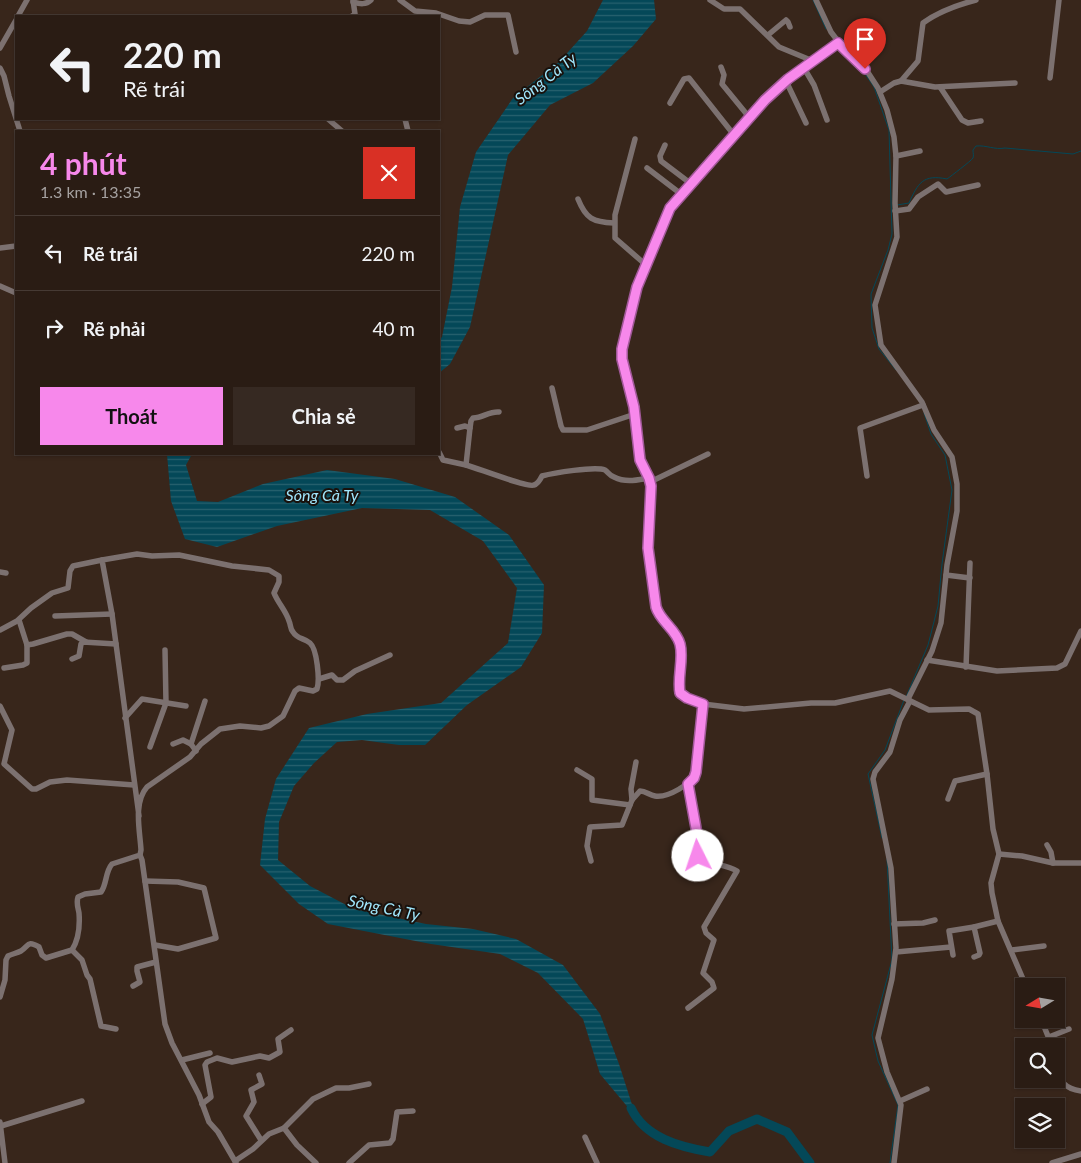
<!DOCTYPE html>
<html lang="vi">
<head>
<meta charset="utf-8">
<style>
	:root { --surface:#2a1c14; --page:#362922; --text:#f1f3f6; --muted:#a5a1a0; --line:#463a34; --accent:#f788eb }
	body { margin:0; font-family:Lato,sans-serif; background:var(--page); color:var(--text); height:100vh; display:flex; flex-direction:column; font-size:19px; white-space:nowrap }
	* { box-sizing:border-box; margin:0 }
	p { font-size:16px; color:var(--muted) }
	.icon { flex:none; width:28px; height:28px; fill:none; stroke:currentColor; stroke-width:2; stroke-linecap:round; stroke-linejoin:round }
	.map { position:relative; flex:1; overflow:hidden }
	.sheet { position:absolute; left:15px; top:130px; width:425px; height:325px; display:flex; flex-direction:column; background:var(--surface); border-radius:0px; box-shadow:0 1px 4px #0004,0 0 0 1px var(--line) }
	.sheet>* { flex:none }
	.banner { position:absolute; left:15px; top:15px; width:425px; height:105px; border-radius:0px; box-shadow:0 1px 4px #0004,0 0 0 1px var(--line); background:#2a1c14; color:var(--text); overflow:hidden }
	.needle { width:32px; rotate:259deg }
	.buttons { position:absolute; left:1015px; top:978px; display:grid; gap:10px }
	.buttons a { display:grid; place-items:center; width:50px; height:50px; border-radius:0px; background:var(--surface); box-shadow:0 1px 4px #0004,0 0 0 1px var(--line); font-size:25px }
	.pin { position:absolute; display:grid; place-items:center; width:42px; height:42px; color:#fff; margin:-51px -21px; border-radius:50% 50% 50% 0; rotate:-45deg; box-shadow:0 0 5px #0007 }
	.pin .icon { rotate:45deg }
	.me { position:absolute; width:55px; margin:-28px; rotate:356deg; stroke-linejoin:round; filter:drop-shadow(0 0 4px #0008) }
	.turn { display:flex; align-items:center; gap:18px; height:105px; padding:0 25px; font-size:22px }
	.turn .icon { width:65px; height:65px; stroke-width:2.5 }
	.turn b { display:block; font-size:35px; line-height:42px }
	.round { display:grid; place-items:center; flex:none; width:52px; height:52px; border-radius:0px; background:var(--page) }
	.headline { display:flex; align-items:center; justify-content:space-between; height:85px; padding:0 25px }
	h1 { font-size:30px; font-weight:700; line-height:38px; color:var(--accent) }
	.action { display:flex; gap:10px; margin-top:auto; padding:10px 25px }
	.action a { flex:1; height:58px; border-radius:0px; background:var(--accent); color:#111; font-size:20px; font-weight:700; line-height:58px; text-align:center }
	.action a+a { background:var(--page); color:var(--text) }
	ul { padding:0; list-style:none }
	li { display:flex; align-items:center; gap:15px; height:75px; padding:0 25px; border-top:1px solid var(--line) }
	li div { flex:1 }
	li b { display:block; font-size:19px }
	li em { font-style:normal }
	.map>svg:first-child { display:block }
	.water { fill:url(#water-rules) }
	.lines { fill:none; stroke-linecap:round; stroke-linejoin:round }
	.stream { stroke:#044858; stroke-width:1 }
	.river { stroke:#044858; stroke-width:9 }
	.minor { stroke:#7c7170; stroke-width:5.5 }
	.route-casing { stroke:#a15899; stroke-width:12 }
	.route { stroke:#f788eb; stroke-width:9 }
	.labels { text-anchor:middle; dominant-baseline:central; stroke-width:4; stroke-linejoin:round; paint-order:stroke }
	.water-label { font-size:16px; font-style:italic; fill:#a0e6fc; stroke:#19110c }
</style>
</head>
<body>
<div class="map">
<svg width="1081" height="1163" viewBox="0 0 1081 1163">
	<defs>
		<pattern id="water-rules" width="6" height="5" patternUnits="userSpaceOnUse" patternTransform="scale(1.25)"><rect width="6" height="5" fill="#044858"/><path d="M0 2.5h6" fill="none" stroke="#28626f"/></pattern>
	</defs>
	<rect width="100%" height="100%" fill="#38261b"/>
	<g class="water">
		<path d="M 603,0 L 654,0 L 656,19 L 633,46 L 593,83 L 550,105 L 508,155 L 470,327 L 450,364 L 439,373 L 439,340 L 442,337 L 452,287 L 460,207 L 476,152 L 513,98 L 559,62 L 587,31 Z"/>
		<path d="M 167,454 L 192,454 L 186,465 L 197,501 L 218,502 L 263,484 L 327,470 L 395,479 L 455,497 L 509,535 L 544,585 L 542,633 L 521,667 L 467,705 L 425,745 L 399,745 L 362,740 L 337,742 L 314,763 L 294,786 L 279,822 L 278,860 L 310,886 L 354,909 L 426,924 L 473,929 L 516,939 L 563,965 L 600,1014 L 619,1064 L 636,1117 L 600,1074 L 583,1019 L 538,973 L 500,954 L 431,944 L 328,924 L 299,904 L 260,865 L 265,819 L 276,779 L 309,728 L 367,714 L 441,703 L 508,643 L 517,588 L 483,541 L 430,510 L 362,508 L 277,526 L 217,547 L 185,539 L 171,501 Z"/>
	</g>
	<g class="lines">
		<g class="stream">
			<path d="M 813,0 L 826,29"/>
			<path d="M 863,71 L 874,87 L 889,130 L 892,234 L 888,250 L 871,294 L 872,328 L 879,349 L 896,370"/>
			<path d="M 897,205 L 909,203 C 918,183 923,174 947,179 C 951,176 971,161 973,158 C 974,155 973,154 973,150 L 976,146 C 987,145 994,150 1005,148 L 1073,154 L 1081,151"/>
			<path d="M 906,697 L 928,645 L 938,606 L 942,564 L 952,490 L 945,455 L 931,434 L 924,413"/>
			<path d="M 882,838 L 868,774 L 885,750 L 904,700"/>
			<path d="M 887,859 L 892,960 L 872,1035 L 878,1061 L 898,1105 L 890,1163"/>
		</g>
		<path class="river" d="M 631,1108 C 645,1138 680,1147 710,1152 L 729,1131 L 757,1119 L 787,1132 L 810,1163"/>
		<g class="minor">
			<path d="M 400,0 L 415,11 L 436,13 L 459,21 L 470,22 L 485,15 L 508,15 L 516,52"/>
			<path d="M 710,0 L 724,9 L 740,9 L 779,47 L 813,61"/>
			<path d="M 816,0 L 831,32 L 844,49 L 867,71 L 878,88 L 887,110 L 894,137 L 896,156 L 895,203 L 897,237 L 875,305 L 881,345 L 922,402 L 934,430 L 952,457 L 957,484 L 957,511 L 947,565 L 941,623 L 932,651 L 908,699"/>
			<path d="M 353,2 C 360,4 366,5 371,0"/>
			<path d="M 18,16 L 27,0"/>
			<path d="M 352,16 L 355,14 L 353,0"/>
			<path d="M 768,35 L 786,20 L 788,22 L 790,27"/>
			<path d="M 838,43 L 788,79 L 770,95 L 690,183 L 669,208 L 637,287 L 622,349 L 622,359 L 634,407 L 640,460 L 649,478 L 651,486 L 648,548 L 656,607 C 660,621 676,629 680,644 C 684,659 677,677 680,693 L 687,698 L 703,704 L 744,709 L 811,703 L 835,703 L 890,691 L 929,710 L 969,709 L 978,714 L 987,774 L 993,829 L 999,854 L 991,883 L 992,893 L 998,921 L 1026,986"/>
			<path d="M 0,48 L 16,20"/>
			<path d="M 721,67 L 724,75 L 722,84 L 749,117"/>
			<path d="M 0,68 L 4,76 L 9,96 L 20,131"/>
			<path d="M 804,68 L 814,85 L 827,120"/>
			<path d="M 1050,78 L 1059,0"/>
			<path d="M 786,81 L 806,123"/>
			<path d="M 901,81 L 918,61 L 923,23 C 939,11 957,5 976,0"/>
			<path d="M 940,87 L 962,120 L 968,123 L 981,121"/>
			<path d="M 880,92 L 894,83 L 901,81 L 935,87 L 1015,83"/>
			<path d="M 670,103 L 684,79 L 689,78 L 734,135"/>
			<path d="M 328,119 L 342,131"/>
			<path d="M 405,119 L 408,131"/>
			<path d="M 635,139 L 615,215 L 615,238 L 646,265"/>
			<path d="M 665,145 L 660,156 L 661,161 L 690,183"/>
			<path d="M 896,156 L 920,151"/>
			<path d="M 647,168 L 681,194"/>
			<path d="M 578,199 C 586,219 593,222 614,223"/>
			<path d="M 895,211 L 909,209 L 918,197 L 938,184 L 946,192 L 978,185"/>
			<path d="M 0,248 L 16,246"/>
			<path d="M 0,286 L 16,293"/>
			<path d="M 552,388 L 561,426 L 563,430 L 587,430 L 635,414"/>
			<path d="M 457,428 L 465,426 L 470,428 L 466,465 C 477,468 528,488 534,485 C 538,484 540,480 542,476 C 553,473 595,466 605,470 C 608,472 610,476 614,477 C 626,483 637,480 649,478"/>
			<path d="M 470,428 L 471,421 L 473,418 C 483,418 489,411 499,412"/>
			<path d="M 439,452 L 443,460 L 466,465"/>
			<path d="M 867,476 L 860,428 L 923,405"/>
			<path d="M 650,482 L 708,454"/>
			<path d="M 0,572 L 6,573"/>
			<path d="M 946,575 L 970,578"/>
			<path d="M 55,616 L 112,614"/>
			<path d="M 19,620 L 27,645 L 33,644 L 67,634 L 72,634 L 86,642"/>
			<path d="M 0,630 L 17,621 L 31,608 L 52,593 L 68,588 L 70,571 L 73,566 L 102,560"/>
			<path d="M 72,659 L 79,656 L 81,644 L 83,642 L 116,644"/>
			<path d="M 927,660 L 997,671 L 1057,668 L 1065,664 L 1081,631"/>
			<path d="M 966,667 L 970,563"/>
			<path d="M 4,668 L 23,665 L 27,663 L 27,645"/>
			<path d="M 319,679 L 332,675 L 337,680 L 343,680 L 355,671 L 390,655"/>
			<path d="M 0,706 L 12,730 L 4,764 L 32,789 L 36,789 L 50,782 L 67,780 L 134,785"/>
			<path d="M 125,718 L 142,699 L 186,706"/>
			<path d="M 173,744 L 183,740 L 191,744"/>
			<path d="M 150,747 L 166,703 L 165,650"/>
			<path d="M 196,751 L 191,744 L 205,701"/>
			<path d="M 577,770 L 592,779 L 592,800 L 630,805"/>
			<path d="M 948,799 L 955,781 L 987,774"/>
			<path d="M 632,800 L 631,789 L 636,762"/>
			<path d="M 1047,845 L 1051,852 L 1053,863"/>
			<path d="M 999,854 L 1022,856 L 1053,863 L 1081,863"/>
			<path d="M 140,855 L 142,860 L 165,1024 L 172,1043 L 199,1095 L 209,1122 L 218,1132 L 236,1163"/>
			<path d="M 591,861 L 587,846 L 590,827 L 622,825 L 632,800 L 640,791 C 646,791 649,795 655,796 C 668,798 692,784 696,772 L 703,704"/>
			<path d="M 145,881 L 178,882 L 204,888 L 216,938 L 178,949 L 155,945"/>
			<path d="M 894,924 L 923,923 L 935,920"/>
			<path d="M 974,927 L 980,953 L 979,955 L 974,957"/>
			<path d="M 72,950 L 82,960 L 87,975 L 90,979 L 101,1026 L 116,1029"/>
			<path d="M 1012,950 L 1044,946"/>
			<path d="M 896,952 L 951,947"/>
			<path d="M 953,955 L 949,931 L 974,927 L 998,921"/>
			<path d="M 133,986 L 140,982 L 137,971 L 137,967 L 156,962"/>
			<path d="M 0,997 L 5,980 L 6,960 L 8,956 C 12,954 17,953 21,951 C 29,946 27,940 39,947 L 42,955 L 46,958 L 72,950 C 79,939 80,926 79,913 C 78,907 76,903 78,897 L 85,894 L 101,892 C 107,884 105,872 112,864 L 140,855 L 141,850 C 140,831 133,803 147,787 L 190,757 L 201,744 L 220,729 L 240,726 L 261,728 L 269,726 L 283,716 L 295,691 L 299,688 L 313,691 L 317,689 C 320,680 317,649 310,643 C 304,638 297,639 293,632 C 290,629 291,625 289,621 C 286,611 278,603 274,593 L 279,582 L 279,576 L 269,570 L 232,566 L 179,555 L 152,556 L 137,554 L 102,560 L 112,614 L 139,816"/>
			<path d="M 688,1008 L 714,988 L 712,982 L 703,973 L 714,940 L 706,933 L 704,927 L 737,871 C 726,864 706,864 698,856 L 698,839 L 688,784"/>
			<path d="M 1041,1019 L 1052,1046"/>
			<path d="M 1049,1037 L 1069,1029"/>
			<path d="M 182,1060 L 210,1053"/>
			<path d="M 1056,1066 C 1059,1081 1065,1089 1081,1091"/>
			<path d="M 259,1075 L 262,1084 L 251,1090 L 254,1102 L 246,1116 L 261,1140"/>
			<path d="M 900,1101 L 927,1089"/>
			<path d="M 202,1104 L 211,1097 L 205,1065 L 207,1062 L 217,1058 L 232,1062 L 260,1056 L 269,1058 L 280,1052 L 278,1039 L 291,1030"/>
			<path d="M 0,1122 L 5,1163"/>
			<path d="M 1,1126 L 82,1101"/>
			<path d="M 284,1128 L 297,1145 L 316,1163"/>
			<path d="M 585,1137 L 597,1163"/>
			<path d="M 235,1161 L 253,1149 L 269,1134 L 284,1128 L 313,1099 L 336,1088 L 349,1088 L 369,1084"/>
			<path d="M 349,1163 L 369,1145 L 390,1143 L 393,1139 L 397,1112 L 413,1111"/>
			<path d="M 894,1163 L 901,1105 L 887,1072 L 878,1038 L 892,979 L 896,948 L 891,868 L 873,779 L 875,772 L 890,752 L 900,720 L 910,701"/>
			<path d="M 1052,1163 L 1081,1154"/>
		</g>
	</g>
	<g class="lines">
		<g class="route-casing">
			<path id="route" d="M 698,856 L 698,839 L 688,784 L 694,778 L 696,772 L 703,704 L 687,698 L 680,693 C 677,677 684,659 680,644 C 676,629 660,621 656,607 L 648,548 L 651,486 L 649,478 L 640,460 L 634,407 L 622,359 L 622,349 L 637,287 L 670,208 L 765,100 L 788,79 L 838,43 L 865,69"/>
		</g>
		<use href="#route" class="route"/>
	</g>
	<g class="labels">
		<g class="water-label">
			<text transform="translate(545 78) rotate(-38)">Sông Cà Ty</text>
			<text x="322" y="494">Sông Cà Ty</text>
			<text transform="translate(384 907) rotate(12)">Sông Cà Ty</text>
		</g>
	</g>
</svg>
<div class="buttons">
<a><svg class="needle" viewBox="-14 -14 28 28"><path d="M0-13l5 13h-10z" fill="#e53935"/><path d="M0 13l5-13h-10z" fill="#a5a1a0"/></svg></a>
<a><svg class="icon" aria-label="search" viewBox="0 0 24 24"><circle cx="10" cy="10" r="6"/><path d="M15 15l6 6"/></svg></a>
<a><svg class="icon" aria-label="layers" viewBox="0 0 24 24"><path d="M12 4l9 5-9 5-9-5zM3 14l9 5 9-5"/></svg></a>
</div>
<div class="pin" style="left:865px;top:69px;background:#d93025"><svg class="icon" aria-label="arrive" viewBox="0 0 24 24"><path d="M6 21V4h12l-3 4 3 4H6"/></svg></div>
<svg class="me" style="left:698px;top:856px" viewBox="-20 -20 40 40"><circle r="19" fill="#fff"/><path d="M0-13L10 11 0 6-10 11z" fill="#f788eb"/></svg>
<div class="banner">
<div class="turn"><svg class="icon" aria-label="left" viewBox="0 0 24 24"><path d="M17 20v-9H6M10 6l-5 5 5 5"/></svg><div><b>220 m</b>Rẽ trái</div></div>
</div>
<section class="sheet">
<div class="headline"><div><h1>4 phút</h1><p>1.3 km · 13:35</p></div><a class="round" style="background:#d93025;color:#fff"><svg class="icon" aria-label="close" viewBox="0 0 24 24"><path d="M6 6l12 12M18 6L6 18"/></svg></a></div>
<ul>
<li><svg class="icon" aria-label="left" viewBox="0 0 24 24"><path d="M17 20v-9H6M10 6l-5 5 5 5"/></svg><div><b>Rẽ trái</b></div><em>220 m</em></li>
<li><svg class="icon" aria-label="right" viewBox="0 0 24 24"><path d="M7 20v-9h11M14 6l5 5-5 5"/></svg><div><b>Rẽ phải</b></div><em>40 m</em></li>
</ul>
<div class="action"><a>Thoát</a><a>Chia sẻ</a></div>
</section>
</div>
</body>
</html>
